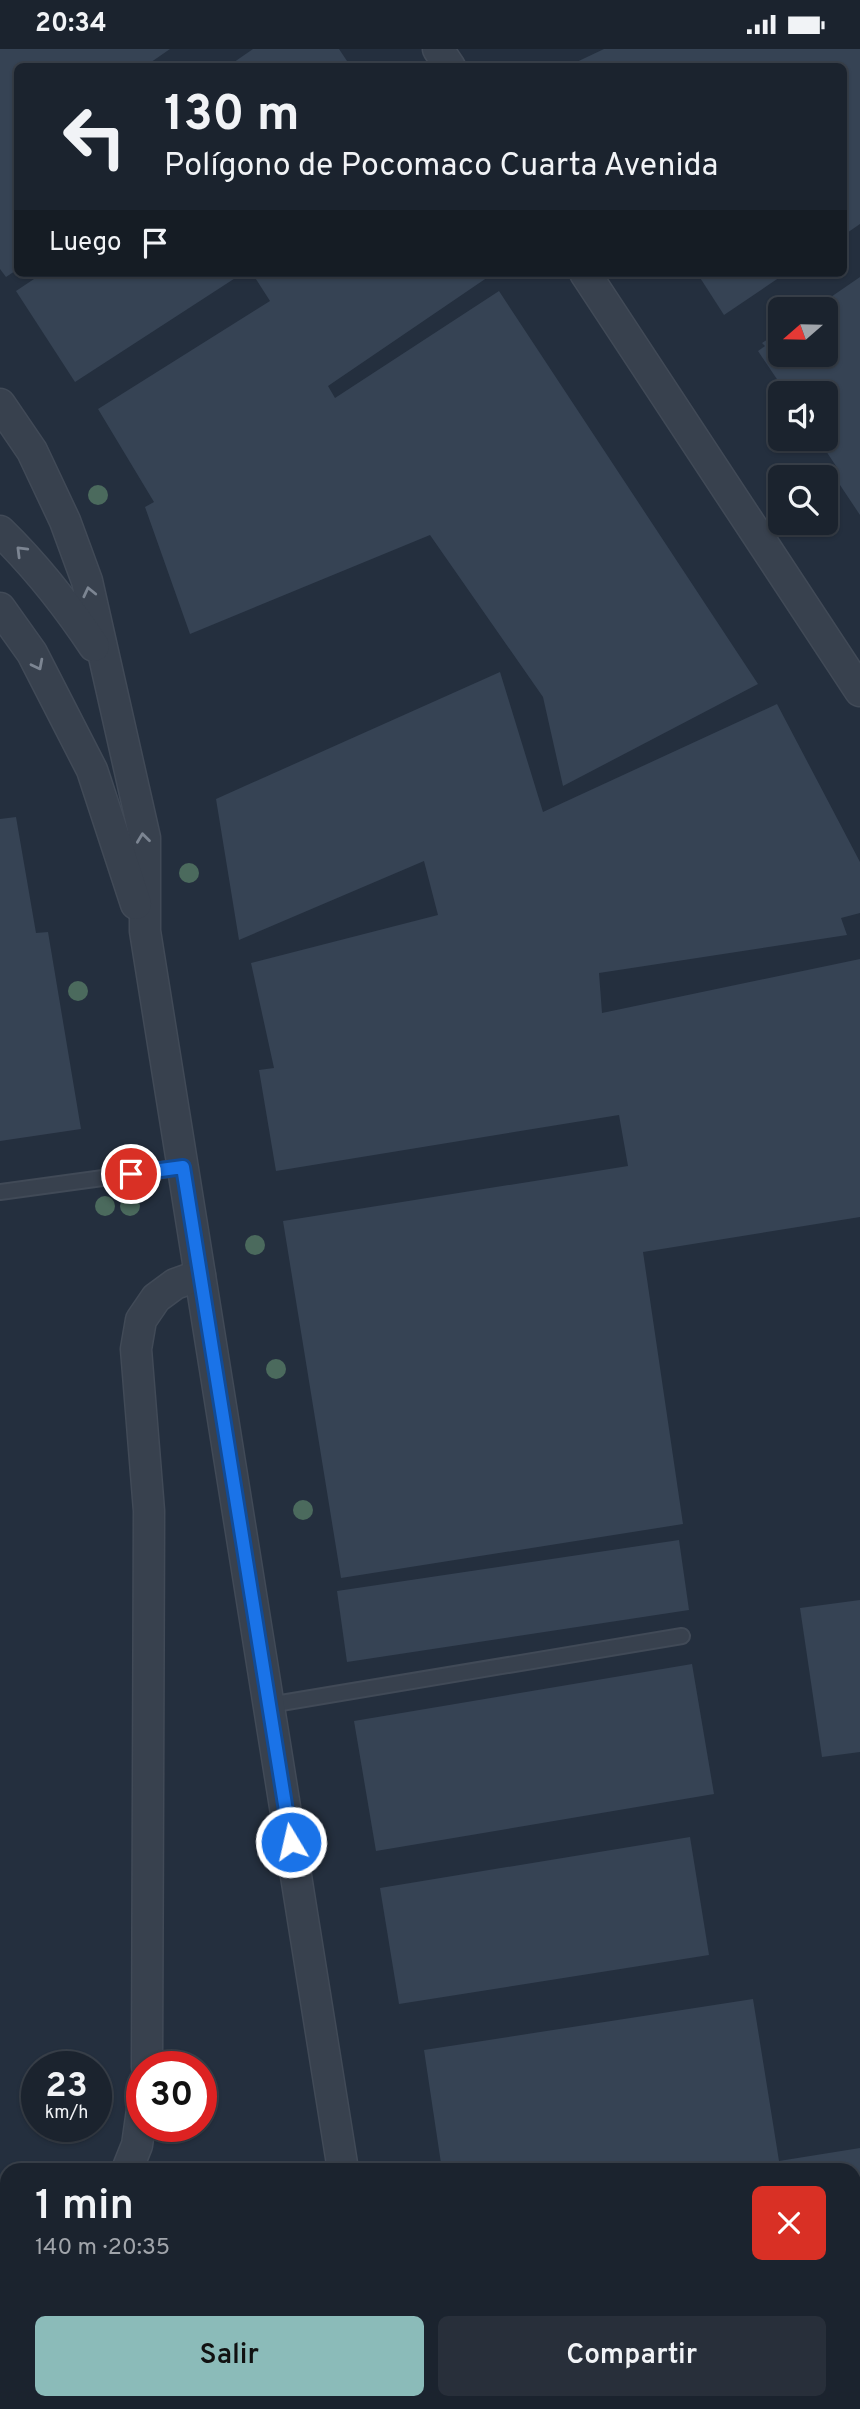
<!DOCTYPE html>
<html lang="es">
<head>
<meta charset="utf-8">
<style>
	:root { --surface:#1b232e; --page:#282f3a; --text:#f1f3f6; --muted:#a0a4aa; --line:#39404a; --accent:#8bbbb9 }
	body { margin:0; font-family:Overpass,sans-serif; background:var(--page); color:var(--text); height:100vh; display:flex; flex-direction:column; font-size:26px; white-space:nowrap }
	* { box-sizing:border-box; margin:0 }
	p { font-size:23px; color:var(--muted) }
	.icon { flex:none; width:38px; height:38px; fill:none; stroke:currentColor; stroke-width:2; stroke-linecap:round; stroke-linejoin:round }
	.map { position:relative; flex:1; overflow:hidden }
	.details { position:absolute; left:0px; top:2114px; width:861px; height:247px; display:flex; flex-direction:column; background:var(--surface); border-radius:21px 21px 0 0; box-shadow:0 2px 5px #0004,0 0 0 2px var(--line) }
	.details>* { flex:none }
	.hud { position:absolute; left:14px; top:14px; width:833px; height:214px; border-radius:10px; box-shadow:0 2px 5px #0004,0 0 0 2px var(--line); background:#1b232e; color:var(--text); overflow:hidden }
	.needle { width:46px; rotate:250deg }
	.tools { position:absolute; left:768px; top:248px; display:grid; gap:14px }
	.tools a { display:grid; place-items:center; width:70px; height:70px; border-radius:10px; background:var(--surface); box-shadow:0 2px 5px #0004,0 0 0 2px var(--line); font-size:35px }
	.speed { position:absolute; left:21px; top:2002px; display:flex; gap:14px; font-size:35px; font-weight:700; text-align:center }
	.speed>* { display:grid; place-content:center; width:91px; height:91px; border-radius:50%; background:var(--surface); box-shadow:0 2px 5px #0004,0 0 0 2px var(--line); line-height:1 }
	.speed small { font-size:18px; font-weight:400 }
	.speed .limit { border:10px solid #d22; background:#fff; color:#111 }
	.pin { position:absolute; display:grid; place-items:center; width:60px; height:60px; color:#fff; margin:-30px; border:4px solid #fff; border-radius:50%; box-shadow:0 2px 7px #0007 }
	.me { position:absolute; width:77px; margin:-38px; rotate:351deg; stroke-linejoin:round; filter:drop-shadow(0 0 5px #0008) }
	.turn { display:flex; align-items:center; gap:24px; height:147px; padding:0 35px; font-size:32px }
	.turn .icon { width:91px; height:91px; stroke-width:2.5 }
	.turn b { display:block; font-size:49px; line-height:60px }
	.then { display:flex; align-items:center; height:66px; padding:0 35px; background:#0003; gap:14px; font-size:26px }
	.round { display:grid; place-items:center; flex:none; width:74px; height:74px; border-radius:10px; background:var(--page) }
	.headline { display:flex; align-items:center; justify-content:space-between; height:119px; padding:0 35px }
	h1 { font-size:42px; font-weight:600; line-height:52px }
	.primary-button { display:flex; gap:14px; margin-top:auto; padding:14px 35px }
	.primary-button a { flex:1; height:80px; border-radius:10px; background:var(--accent); color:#111; font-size:28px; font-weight:600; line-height:80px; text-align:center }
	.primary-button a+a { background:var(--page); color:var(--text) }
	.status { display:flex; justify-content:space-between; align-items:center; height:49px; padding:0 35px; background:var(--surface); direction:ltr }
	.status svg { height:19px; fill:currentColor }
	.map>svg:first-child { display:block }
	.building { fill:#364354 }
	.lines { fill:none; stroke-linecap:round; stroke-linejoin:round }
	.service-casing { stroke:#414a57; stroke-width:18 }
	.minor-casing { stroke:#414a57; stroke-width:33 }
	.service { stroke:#38414e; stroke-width:14 }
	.minor { stroke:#38414e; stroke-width:30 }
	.tree { fill:#4b6a5d }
	.oneway { stroke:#7c8592 }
	.route-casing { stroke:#114b97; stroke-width:18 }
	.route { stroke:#1a73e8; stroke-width:12 }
</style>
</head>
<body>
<div class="status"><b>20:34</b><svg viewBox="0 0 49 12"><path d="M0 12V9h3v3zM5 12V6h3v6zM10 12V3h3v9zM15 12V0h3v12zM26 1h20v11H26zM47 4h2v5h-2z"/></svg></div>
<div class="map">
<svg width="860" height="2360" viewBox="0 0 860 2360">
	<rect width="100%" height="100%" fill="#242f3e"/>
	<g class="building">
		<path d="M 0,0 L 170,0 L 144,18 L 18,18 L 18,220 L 6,228 L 0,220 Z"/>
		<path d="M 253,0 L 339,0 L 351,18 L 227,18 Z"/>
		<path d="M 604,0 L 860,0 L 860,175 L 844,186 L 844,18 L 566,18 Z"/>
		<path d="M 43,224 L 243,224 L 75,333 L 16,242 Z"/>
		<path d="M 252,224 L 490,224 L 491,226 L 328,337 L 335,349 L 499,242 L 758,635 L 563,737 L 543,648 L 430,486 L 190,585 L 145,458 L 154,453 L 98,360 L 270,252 Z"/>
		<path d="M 697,224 L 786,224 L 724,266 Z"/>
		<path d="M 860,228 L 860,466 L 832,424 L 838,420 L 818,390 L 826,390 L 826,345 L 787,345 L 758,302 L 765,297 L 762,294 L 780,282 L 780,306 L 826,306 L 826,261 L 812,261 Z"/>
		<path d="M 500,623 L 543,763 L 777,655 L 860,813 L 860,864 L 841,869 L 847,886 L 599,924 L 602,964 L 860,910 L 860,1168 L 643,1203 L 683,1475 L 341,1529 L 283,1172 L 628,1117 L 619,1066 L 276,1122 L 259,1021 L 274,1019 L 251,914 L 438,866 L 424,812 L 239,891 L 216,750 Z"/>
		<path d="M 16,768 L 36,884 L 48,883 L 81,1080 L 0,1092 L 0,770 Z"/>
		<path d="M 679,1491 L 689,1561 L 347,1613 L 337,1542 Z"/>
		<path d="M 860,1551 L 860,1703 L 822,1708 L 800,1559 Z"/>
		<path d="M 692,1615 L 714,1745 L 376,1802 L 354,1672 Z"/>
		<path d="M 690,1788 L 709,1906 L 399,1955 L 380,1839 Z"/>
		<path d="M 753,1950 L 779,2112 L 860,2099 L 860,2205 L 854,2206 L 854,2121 L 442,2121 L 424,2001 Z"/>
		<path d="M 860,2223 L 860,2360 L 477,2360 L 475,2354 L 854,2354 L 854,2224 Z"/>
	</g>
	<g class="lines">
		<g class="service-casing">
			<g id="service">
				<path d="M 0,1143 L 183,1118"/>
				<path d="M 269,1656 L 682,1587"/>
			</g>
		</g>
		<g class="minor-casing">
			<g id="minor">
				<path d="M 438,0 L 450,18"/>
				<path d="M 585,224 L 860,642"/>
				<path d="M 0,355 L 32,402 L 65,472 L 87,532 L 145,789 L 145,882 L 343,2121"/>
				<path d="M 0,482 C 36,517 66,555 94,597"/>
				<path d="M 0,559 L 32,604 L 92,721 L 136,855"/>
				<path d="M 147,2018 L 149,1462 L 136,1300 L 141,1271 L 156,1249 L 175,1235 L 200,1226"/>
				<path d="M 127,2121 L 137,2096 L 142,2061"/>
				<path d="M 0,2273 L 7,2265"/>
				<path d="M 380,2354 L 381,2360"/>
			</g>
		</g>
		<use href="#service" class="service"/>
		<use href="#minor" class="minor"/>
	</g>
	<g class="tree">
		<circle cx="98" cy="446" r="10"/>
		<circle cx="189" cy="824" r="10"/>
		<circle cx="78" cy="942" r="10"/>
		<circle cx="105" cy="1157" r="10"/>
		<circle cx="130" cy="1157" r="10"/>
		<circle cx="255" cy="1196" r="10"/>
		<circle cx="276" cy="1320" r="10"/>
		<circle cx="303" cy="1461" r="10"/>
	</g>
	<defs><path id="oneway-chevron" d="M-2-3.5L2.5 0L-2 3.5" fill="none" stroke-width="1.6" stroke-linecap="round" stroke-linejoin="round" transform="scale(1.75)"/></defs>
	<g class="oneway">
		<use href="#oneway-chevron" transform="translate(21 502) rotate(-135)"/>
		<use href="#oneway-chevron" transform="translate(89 543) rotate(-103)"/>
		<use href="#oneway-chevron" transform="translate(38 616) rotate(63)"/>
		<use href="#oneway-chevron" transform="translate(143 789) rotate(-97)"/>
	</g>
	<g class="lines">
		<g class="route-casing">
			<path id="route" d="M 131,1125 L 183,1118 L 291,1793"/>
		</g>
		<use href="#route" class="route"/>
	</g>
</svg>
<div class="tools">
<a><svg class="needle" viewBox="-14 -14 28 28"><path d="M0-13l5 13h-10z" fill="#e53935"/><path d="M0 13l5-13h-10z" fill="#a0a4aa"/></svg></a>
<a><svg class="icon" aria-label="sound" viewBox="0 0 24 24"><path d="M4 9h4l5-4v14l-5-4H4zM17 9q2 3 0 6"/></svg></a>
<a><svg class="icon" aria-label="search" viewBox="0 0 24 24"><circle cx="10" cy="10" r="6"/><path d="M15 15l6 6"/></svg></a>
</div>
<div class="speed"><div>23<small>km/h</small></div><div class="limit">30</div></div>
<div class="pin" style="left:131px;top:1125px;background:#d93025"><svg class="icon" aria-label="arrive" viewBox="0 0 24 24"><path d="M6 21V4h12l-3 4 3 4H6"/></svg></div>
<svg class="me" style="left:291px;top:1793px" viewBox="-20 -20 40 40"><circle r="17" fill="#1a73e8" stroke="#fff" stroke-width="3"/><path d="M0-11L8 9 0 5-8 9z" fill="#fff"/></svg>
<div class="hud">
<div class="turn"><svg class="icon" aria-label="left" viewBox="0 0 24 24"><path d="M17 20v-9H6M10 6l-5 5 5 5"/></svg><div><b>130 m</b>Polígono de Pocomaco Cuarta Avenida</div></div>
<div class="then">Luego<svg class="icon" aria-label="arrive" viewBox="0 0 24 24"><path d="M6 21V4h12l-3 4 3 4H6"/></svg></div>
</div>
<section class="details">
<div class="headline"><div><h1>1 min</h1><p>140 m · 20:35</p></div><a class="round" style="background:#d93025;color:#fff"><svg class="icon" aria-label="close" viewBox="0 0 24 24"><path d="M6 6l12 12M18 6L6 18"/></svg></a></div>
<div class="primary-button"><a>Salir</a><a>Compartir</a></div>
</section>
</div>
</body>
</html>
